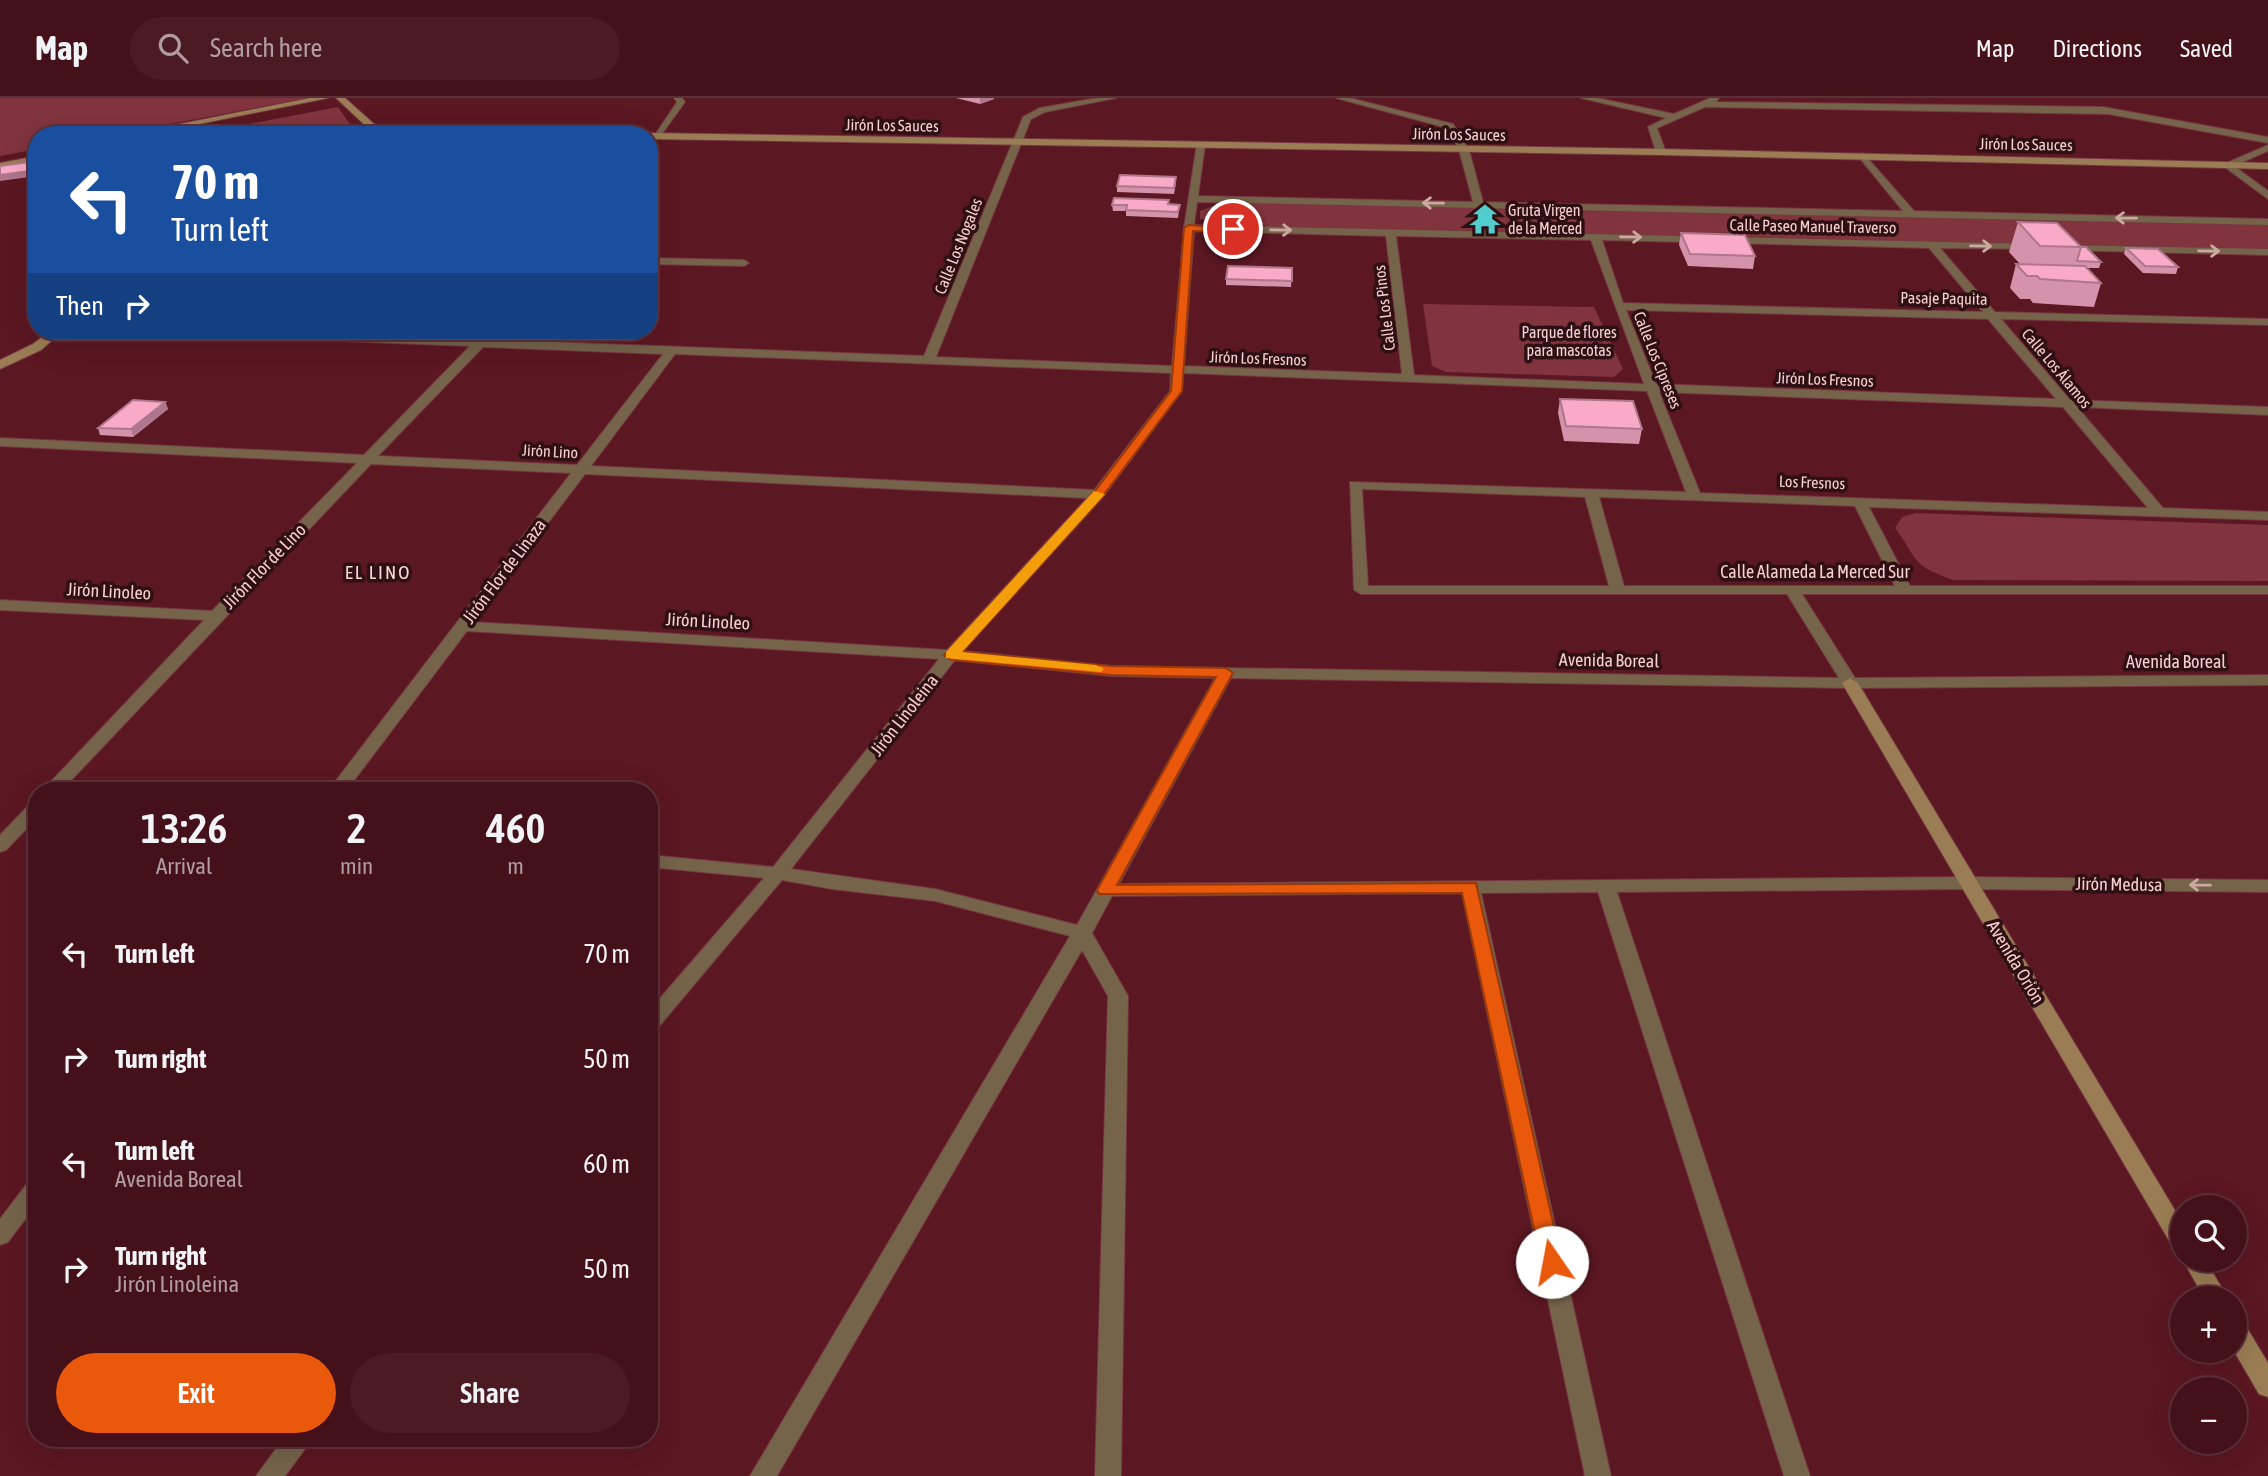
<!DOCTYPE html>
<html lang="en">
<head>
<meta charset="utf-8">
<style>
	:root { --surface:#44111a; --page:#4b1a23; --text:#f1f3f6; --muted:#af9da2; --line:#5c3139; --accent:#ea580c }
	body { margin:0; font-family:"Asap Condensed",sans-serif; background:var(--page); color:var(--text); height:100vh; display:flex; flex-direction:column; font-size:26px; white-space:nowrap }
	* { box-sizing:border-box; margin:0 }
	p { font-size:23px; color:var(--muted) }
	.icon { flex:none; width:38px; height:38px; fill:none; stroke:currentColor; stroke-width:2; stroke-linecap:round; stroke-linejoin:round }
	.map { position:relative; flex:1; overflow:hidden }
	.sheet { position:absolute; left:28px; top:684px; width:630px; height:665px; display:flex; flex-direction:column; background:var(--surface); border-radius:28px; box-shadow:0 7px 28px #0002,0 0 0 2px var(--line) }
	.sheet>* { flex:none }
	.guide { position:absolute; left:28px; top:28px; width:630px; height:214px; border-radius:28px; box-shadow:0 7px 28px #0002,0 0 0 2px var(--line); background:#1a4fa0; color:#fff; overflow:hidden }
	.tools { position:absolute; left:2170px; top:1097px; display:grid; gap:14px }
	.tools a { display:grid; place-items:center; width:77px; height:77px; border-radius:50%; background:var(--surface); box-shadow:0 7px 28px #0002,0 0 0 2px var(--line); font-size:35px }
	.pin { position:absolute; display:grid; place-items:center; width:60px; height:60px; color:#fff; margin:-30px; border:4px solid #fff; border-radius:50%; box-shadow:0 2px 7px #0007 }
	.me { position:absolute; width:77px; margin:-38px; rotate:348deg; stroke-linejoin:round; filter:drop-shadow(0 0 5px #0008) }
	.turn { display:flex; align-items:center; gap:24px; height:147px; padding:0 28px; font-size:32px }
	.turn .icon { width:91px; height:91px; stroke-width:2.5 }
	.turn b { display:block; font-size:49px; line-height:60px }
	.then { display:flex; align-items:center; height:66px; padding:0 28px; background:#0003; gap:14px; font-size:26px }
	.eta { display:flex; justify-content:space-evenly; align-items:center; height:119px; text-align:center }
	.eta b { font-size:42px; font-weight:600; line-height:49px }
	.primary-button { display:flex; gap:14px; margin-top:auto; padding:14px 28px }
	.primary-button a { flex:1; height:80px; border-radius:42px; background:var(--accent); color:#fff; font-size:28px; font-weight:600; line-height:80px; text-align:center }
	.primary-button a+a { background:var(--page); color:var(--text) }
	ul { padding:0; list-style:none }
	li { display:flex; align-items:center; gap:21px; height:105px; padding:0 28px }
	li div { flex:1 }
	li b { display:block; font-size:26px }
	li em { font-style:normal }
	header { display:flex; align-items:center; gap:42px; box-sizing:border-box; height:98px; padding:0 35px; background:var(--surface); border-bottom:2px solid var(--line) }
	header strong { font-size:33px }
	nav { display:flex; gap:38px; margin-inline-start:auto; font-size:24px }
	.search { width:490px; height:63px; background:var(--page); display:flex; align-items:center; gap:18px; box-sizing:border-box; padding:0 24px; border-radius:38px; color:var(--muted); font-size:26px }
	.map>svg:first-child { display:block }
	.green { fill:#81343d }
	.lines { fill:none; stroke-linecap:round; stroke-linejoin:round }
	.street-casing { stroke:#773841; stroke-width:2 }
	.secondary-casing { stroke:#773841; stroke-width:2 }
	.street { fill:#75634a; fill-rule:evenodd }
	.secondary { fill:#9a7d54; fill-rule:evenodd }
	.wall { fill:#d592ab }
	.shaded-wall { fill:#ae778b }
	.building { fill:#f8aac7; stroke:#ae778b; stroke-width:2 }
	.oneway { stroke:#cba9a0 }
	.route { fill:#ea580c; stroke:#983908; stroke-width:2 }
	.slow { fill:#f59e0b }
	.labels { text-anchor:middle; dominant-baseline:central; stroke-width:7; stroke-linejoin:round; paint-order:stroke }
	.far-street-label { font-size:16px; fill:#f9cecf; stroke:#2e1013 }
	.far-poi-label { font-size:16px; fill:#f9cecf; stroke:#2e1013; text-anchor:start }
	.far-park-label { font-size:16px; fill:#f3d3d4; stroke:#2e1013 }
	.street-label { font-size:18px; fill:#f9cecf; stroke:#2e1013 }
	.neighbourhood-label { font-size:19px; letter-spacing:2px; fill:#fad6d8; stroke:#2e1013 }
</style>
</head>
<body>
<header>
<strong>Map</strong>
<div class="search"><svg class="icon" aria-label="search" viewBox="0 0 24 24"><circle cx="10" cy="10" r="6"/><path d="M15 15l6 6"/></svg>Search here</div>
<nav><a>Map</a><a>Directions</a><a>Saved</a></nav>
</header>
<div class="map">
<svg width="2268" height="1378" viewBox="0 0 2268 1378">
	<rect width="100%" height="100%" fill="#5b1722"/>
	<g class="green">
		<path d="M 0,0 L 307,0 L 112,37 L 37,37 L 37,51 L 0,58 Z"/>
		<path d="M 338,9 L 354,32 L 367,37 L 191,37 Z"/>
		<path d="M 1223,104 L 2268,127 L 2268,151 L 1226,128 L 1200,121 L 1200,113 Z"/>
		<path d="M 1423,206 L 1594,209 L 1623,271 L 1614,279 L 1446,274 L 1432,268 Z"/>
		<path d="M 1916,415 L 2268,427 L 2268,483 L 1953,482 C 1909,466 1920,463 1895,430 L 1902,419 Z"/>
	</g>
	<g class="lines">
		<g class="street-casing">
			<g id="street">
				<path d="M 674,0 L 682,0 L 685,4 L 659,40 L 653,40 L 677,4 Z"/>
				<path d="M 1097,0 L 1116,0 L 1045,14 L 1031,21 L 936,259 L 1172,268 L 1184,130 L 1197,45 L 1205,47 L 1198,98 L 1473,104 L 1459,52 L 1447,30 L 1336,0 L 1350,0 L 1453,26 L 1469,52 L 1483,104 L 1903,113 L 1858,58 L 1863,55 L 1914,113 L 2268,121 L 2268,127 L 1197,104 L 1194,127 L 2032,146 L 2036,147 L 2036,151 L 1940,150 L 1995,214 L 2268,221 L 2268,227 L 2001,221 L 2070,302 L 2268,309 L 2268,317 L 2077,309 L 2163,410 L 2268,414 L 2268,422 L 1869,409 L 1910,488 L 2268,488 L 2268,496 L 1802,496 L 1855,580 L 2268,577 L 2268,587 L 1850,590 L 1231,580 L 1119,786 L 1969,779 L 2268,782 L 2268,794 L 1969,791 L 1617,794 L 1810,1378 L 1784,1378 L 1598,794 L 1481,795 L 1611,1378 L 1585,1378 L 1462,795 L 1112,798 L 1092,835 L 1128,898 L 1121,1378 L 1095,1378 L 1108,898 L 1082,852 L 777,1378 L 750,1378 L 1070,838 L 935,803 L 832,791 L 782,782 L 656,932 L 649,934 L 649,913 L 764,780 L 649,769 L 649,757 L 773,769 L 939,561 L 467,533 L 346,693 L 328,693 L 571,375 L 371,366 L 61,693 L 42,693 L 204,522 L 0,512 L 0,502 L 212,513 L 357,365 L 0,348 L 0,340 L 364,357 L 470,248 L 164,236 L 158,233 L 249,233 L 924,258 L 1023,19 L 1040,10 ZM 1194,133 L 1386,138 L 1402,276 L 1184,268 ZM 1396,138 L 1591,142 L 1644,286 L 1414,277 ZM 1602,142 L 1929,150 L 1983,214 L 1623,205 ZM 1626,212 L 1988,221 L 2056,301 L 1656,286 ZM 483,249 L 663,256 L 577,367 L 378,358 ZM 675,256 L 1171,275 L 1170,293 L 1094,392 L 591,368 ZM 1183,275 L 1647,293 L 1686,394 L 1350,384 L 1354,492 L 1361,496 L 1787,496 L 1839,580 L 1111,568 L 963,553 L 1103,399 L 1182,293 ZM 1659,294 L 2063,309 L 2148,410 L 1700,395 ZM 585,376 L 1087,400 L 947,552 L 473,524 ZM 1362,391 L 1585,399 L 1609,488 L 1368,488 ZM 1599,399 L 1855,408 L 1895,488 L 1624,488 ZM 955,562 L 1111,578 L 1215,580 L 1077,827 L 935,791 L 791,771 Z"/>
				<path d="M 1581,0 L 1597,0 L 1674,16 L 1710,0 L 1719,0 L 1716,4 L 2103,9 L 2268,39 L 2268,45 L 2108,16 L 1705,9 L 1657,30 L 1666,54 L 1661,57 L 1656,54 L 1648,29 L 1666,20 Z"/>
				<path d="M 2268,47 L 2268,53 L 2234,68 L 2268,93 L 2268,101 L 2222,67 Z"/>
				<path d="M 2063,147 L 2268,151 L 2268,157 L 2059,152 L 2058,150 Z"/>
				<path d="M 649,160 L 744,162 L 749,165 L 744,168 L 649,166 Z"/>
				<path d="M 37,704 L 37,720 L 6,752 L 0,754 L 0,737 L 31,705 Z"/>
				<path d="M 37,1080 L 37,1106 L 8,1144 L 0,1147 L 0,1121 L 29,1083 Z"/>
				<path d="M 284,1340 L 313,1340 L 285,1378 L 256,1378 Z"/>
			</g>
		</g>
		<g class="secondary-casing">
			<g id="secondary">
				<path d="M 310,0 L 328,0 L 145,37 L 125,37 Z"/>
				<path d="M 336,0 L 345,0 L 374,26 L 392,31 L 577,34 L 581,37 L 391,37 L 368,30 Z"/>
				<path d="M 649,35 L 1661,51 L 2268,65 L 2268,71 L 1661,57 L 649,41 L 649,37 L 645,37 Z"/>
				<path d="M 37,58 L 37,64 L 0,71 L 0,65 Z"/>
				<path d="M 50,233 L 63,233 L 41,252 L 0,271 L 0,262 L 33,246 Z"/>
				<path d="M 1850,580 L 1858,585 L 2182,1124 L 2182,1153 L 2174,1151 L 1842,585 Z"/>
				<path d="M 2182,1160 L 2205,1162 L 2228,1200 L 2204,1200 Z"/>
				<path d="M 2235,1222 L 2244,1225 L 2268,1265 L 2268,1299 L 2259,1296 L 2234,1253 Z"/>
			</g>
		</g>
		<use href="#street" class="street"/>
		<use href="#secondary" class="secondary"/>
	</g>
	<g class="wall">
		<path d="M 956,0 L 994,0 L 994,1 L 980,6 Z"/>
		<path d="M 1176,85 L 1174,96 L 1117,94 L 1117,88 Z"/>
		<path d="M 1169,102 L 1169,106 L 1179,113 L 1178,120 L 1126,118 L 1126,113 L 1113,113 L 1112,107 Z"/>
		<path d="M 1476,111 L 1496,118 L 1495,124 L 1477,123 L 1475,117 Z"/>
		<path d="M 2018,124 L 2081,149 L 2101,164 L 2099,170 L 2087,170 L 2101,185 L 2094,209 L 2033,205 L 2030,201 L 2020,201 L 2010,190 L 2016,166 L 2020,166 L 2009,154 Z"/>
		<path d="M 1681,135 L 1755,158 L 1753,171 L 1688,168 L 1679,147 Z"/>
		<path d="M 2126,150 L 2178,169 L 2176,176 L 2143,175 L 2124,156 Z"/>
		<path d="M 1292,170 L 1291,189 L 1226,187 L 1226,181 Z"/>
		<path d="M 1560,301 L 1642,331 L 1639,346 L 1564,343 L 1558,315 Z"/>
		<path d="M 165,304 L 168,311 L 133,339 L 100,337 L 98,330 Z"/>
	</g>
	<g class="shaded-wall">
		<path d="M 980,0 L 994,0 L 994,1 L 980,6 Z"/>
		<path d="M 37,72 L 37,78 L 0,83 L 0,77 Z"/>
		<path d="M 165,304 L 168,311 L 133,339 L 131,331 Z"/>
	</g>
	<g class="building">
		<path d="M 37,63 L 37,72 L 0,77 L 0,68 Z"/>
		<path d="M 1120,77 L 1176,79 L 1174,90 L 1117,88 Z"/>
		<path d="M 1114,100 L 1169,102 L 1168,106 L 1180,107 L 1178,114 L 1126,112 L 1127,107 L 1112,107 Z"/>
		<path d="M 1476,111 L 1493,112 L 1496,118 L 1478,117 Z"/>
		<path d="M 2018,124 L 2057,125 L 2081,149 L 2040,148 Z"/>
		<path d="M 1681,135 L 1745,137 L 1755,158 L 1690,156 Z"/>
		<path d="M 2081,149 L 2086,149 L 2101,164 L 2077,163 Z"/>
		<path d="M 2126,150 L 2158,151 L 2178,169 L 2145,168 Z"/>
		<path d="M 2016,166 L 2085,168 L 2101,185 L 2040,181 L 2037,178 L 2027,178 Z"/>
		<path d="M 1228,168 L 1292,170 L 1292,183 L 1226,181 Z"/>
		<path d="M 1560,301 L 1633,303 L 1642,331 L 1566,328 Z"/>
		<path d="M 133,302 L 165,304 L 131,331 L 98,330 Z"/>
	</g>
	<defs><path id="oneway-shaft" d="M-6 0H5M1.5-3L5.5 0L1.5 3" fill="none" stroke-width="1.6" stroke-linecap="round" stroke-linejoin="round" transform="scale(1.75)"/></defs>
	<g class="oneway">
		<use href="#oneway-shaft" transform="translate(1433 105) rotate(-179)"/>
		<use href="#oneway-shaft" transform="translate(2126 120) rotate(-179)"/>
		<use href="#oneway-shaft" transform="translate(1281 132) rotate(1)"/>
		<use href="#oneway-shaft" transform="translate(1631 139) rotate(1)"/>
		<use href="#oneway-shaft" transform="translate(1981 148) rotate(1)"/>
		<use href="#oneway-shaft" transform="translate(2209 153) rotate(1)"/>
		<use href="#oneway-shaft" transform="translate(2200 787) rotate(-179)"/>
	</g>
	<path class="route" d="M 1189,127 L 1237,131 L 1233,134 L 1193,133 L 1182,293 L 1102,399 L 962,554 L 1111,568 L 1226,570 L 1233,575 L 1117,787 L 1476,785 L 1562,1164 L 1559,1170 L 1552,1172 L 1544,1170 L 1541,1164 L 1462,795 L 1099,796 L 1097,792 L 1216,579 L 1111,577 L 951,562 L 944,557 L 1094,394 L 1171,293 L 1184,130 Z"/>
	<path class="slow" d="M 1094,393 L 1105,396 L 962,554 L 1096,567 L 1104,571 L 1101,574 L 946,560 L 946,554 Z"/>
	<defs>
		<g id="temple-bare" transform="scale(2.415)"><path d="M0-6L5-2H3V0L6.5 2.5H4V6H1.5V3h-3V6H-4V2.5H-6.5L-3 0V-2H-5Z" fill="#52cdcd" stroke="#2e1013" stroke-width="2.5" paint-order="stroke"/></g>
	</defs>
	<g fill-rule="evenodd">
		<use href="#temple-bare" x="1485" y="121"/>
	</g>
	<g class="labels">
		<g class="far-street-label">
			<text transform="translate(892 27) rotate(1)">Jirón Los Sauces</text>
			<text transform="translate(1459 36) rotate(1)">Jirón Los Sauces</text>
			<text transform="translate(2026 46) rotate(1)">Jirón Los Sauces</text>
			<text transform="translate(1813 128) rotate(1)">Calle Paseo Manuel Traverso</text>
			<text transform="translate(958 148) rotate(-68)">Calle Los Nogales</text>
			<text transform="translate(1944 200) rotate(1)">Pasaje Paquita</text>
			<text transform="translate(1384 210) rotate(-97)">Calle Los Pinos</text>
			<text transform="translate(1258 260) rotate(2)">Jirón Los Fresnos</text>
			<text transform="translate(1658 262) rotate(68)">Calle Los Cipreses</text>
			<text transform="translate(2057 270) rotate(50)">Calle Los Álamos</text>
			<text transform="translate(1825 281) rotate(2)">Jirón Los Fresnos</text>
			<text transform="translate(550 353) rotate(3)">Jirón Lino</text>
			<text transform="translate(1812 384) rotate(2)">Los Fresnos</text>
		</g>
		<g class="far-poi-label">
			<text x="1508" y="112">Gruta Virgen<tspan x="1508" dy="18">de la Merced</tspan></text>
		</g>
		<g class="far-park-label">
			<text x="1569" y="234">Parque de flores<tspan x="1569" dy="18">para mascotas</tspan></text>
		</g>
		<g class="street-label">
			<text transform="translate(264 468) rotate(-46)">Jirón Flor de Lino</text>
			<text transform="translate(504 473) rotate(-53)">Jirón Flor de Linaza</text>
			<text x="1815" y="473">Calle Alameda La Merced Sur</text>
			<text transform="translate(109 493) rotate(3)">Jirón Linoleo</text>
			<text transform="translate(708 523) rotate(3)">Jirón Linoleo</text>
			<text transform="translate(1609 562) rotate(1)">Avenida Boreal</text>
			<text x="2176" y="563">Avenida Boreal</text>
			<text transform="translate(904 617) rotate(-52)">Jirón Linoleina</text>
			<text transform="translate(2119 786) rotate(1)">Jirón Medusa</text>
			<text transform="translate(2016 864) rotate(59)">Avenida Orión</text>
		</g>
		<g class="neighbourhood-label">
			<text x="378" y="474">EL LINO</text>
		</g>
	</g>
</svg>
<div class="tools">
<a><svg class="icon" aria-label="search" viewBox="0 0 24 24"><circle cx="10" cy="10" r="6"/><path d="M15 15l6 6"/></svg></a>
<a>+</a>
<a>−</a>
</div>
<div class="pin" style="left:1233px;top:131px;background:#d93025"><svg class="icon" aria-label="arrive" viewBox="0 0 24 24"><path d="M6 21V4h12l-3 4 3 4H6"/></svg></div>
<svg class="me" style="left:1552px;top:1164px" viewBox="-20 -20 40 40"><circle r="19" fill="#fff"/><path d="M0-13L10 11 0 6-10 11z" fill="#ea580c"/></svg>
<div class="guide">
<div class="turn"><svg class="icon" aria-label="left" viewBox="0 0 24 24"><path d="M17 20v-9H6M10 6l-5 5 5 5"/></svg><div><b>70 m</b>Turn left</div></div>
<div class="then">Then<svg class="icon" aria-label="right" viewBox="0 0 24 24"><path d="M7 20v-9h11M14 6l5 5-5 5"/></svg></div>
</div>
<section class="sheet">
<div class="eta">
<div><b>13:26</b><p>Arrival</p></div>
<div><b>2</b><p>min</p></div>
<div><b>460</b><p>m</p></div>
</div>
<ul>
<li><svg class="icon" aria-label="left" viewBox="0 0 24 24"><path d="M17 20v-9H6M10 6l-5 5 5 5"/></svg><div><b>Turn left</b></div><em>70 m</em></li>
<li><svg class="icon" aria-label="right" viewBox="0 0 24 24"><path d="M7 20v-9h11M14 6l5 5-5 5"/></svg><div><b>Turn right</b></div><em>50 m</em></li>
<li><svg class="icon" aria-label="left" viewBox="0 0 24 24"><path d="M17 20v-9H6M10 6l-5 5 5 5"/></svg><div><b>Turn left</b><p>Avenida Boreal</p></div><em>60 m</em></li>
<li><svg class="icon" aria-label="right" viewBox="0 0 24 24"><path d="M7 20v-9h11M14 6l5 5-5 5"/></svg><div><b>Turn right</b><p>Jirón Linoleina</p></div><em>50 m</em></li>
</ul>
<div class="primary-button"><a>Exit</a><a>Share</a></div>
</section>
</div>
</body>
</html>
